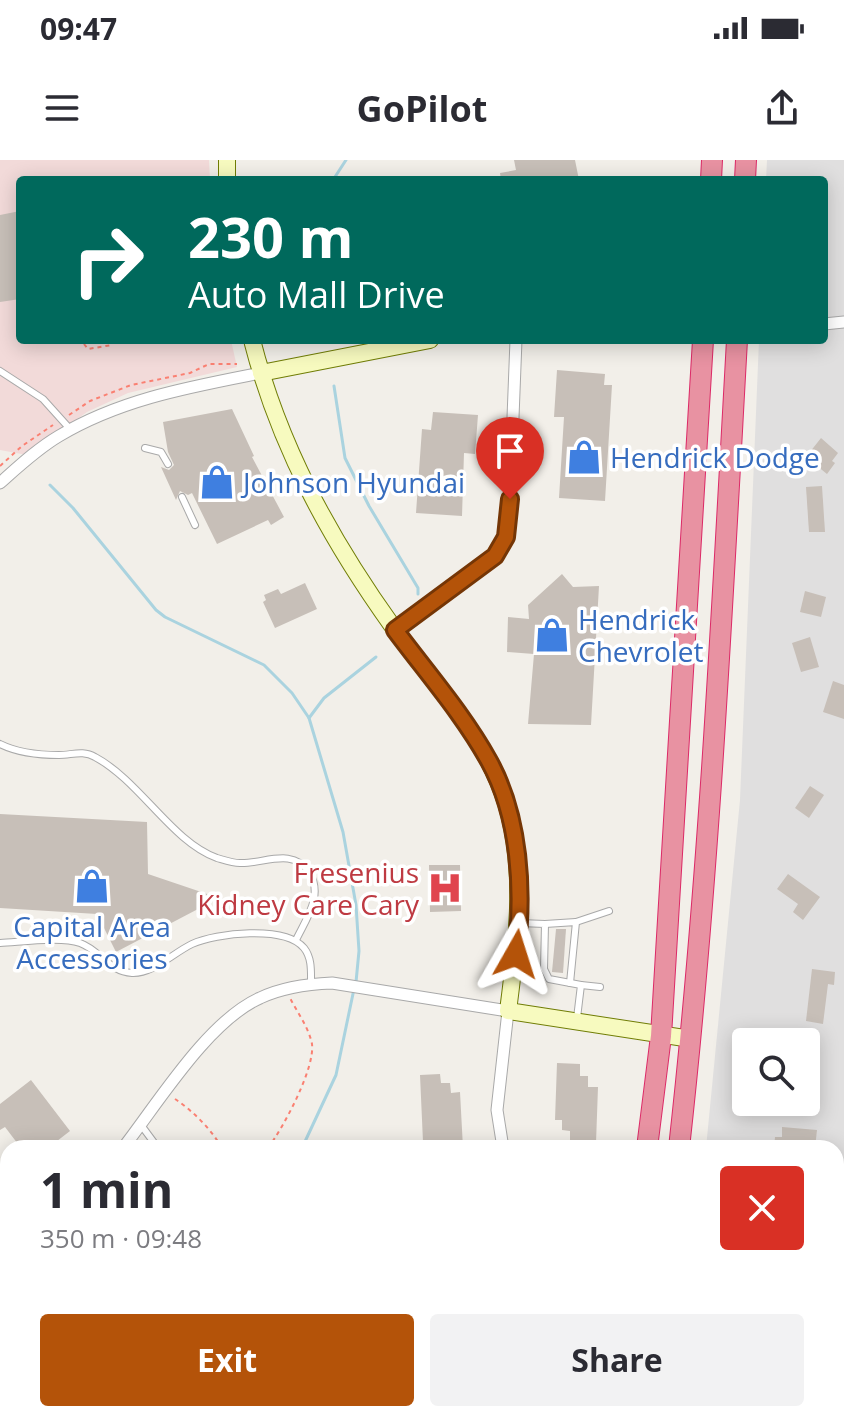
<!DOCTYPE html>
<html lang="en">
<head>
<meta charset="utf-8">
<style>
	:root { --surface:#fff; --page:#f2f2f3; --text:#2b2b33; --muted:#7c7c81; --accent:#b45309 }
	body { margin:0; font-family:"Open Sans",sans-serif; background:var(--page); color:var(--text); height:100vh; display:flex; flex-direction:column; font-size:30px; white-space:nowrap }
	* { box-sizing:border-box; margin:0 }
	p { font-size:26px; color:var(--muted) }
	.icon { flex:none; width:44px; height:44px; fill:none; stroke:currentColor; stroke-width:2; stroke-linecap:round; stroke-linejoin:round }
	.map { position:relative; flex:1; overflow:hidden }
	.details { position:absolute; left:0px; top:980px; width:844px; height:282px; display:flex; flex-direction:column; background:var(--surface); border-radius:24px 24px 0 0; box-shadow:0 4px 20px #0003 }
	.details>* { flex:none }
	.hud { position:absolute; left:16px; top:16px; width:812px; height:168px; border-radius:8px; box-shadow:0 4px 20px #0003; background:#00695c; color:#fff; overflow:hidden }
	.controls { position:absolute; left:732px; top:868px; display:grid; gap:16px }
	.controls a { display:grid; place-items:center; width:88px; height:88px; border-radius:8px; background:var(--surface); box-shadow:0 4px 20px #0003; font-size:40px }
	.pin { position:absolute; display:grid; place-items:center; width:68px; height:68px; color:#fff; margin:-82px -34px; border-radius:50% 50% 50% 0; rotate:-45deg; box-shadow:0 0 8px #0007 }
	.pin .icon { rotate:45deg }
	.me { position:absolute; width:88px; margin:-44px; rotate:6deg; stroke-linejoin:round; filter:drop-shadow(0 0 6px #0008) }
	.turn { display:flex; align-items:center; gap:28px; height:168px; padding:0 40px; font-size:36px }
	.turn .icon { width:104px; height:104px; stroke-width:2.5 }
	.turn b { display:block; font-size:56px; line-height:68px }
	.round { display:grid; place-items:center; flex:none; width:84px; height:84px; border-radius:8px; background:var(--page) }
	.head { display:flex; align-items:center; justify-content:space-between; height:136px; padding:0 40px }
	h1 { font-size:48px; font-weight:700; line-height:60px }
	.action { display:flex; gap:16px; margin-top:auto; padding:16px 40px }
	.action a { flex:1; height:92px; border-radius:8px; background:var(--accent); color:#fff; font-size:32px; font-weight:700; line-height:92px; text-align:center }
	.action a+a { background:var(--page); color:var(--text) }
	.status { display:flex; justify-content:space-between; align-items:center; height:56px; padding:0 40px; background:var(--surface); direction:ltr }
	.status svg { height:22px; fill:currentColor }
	header { display:flex; justify-content:space-between; align-items:center; height:104px; padding:0 40px; background:var(--surface); font-size:36px; font-weight:700 }
	.map>svg:first-child { display:block }
	.residential { fill:#e0dfdf; fill-rule:evenodd }
	.commercial { fill:#f2dad9 }
	.lines { fill:none; stroke-linecap:round; stroke-linejoin:round }
	.stream { stroke:#aad3df; stroke-width:3 }
	.building { fill:#c7bfb8 }
	.lane-casing { stroke:#a9a9a9; stroke-width:8 }
	.street-casing { stroke:#a9a9a9; stroke-width:13 }
	.secondary-casing { stroke:#707d05; stroke-width:18 }
	.highway-casing { stroke:#dc2a67; stroke-width:22 }
	.path { stroke:#fa8072; stroke-width:2; stroke-dasharray:4 4; stroke-linecap:butt }
	.lane { stroke:#fff; stroke-width:6 }
	.street { stroke:#fff; stroke-width:11 }
	.secondary { stroke:#f7fabf; stroke-width:16 }
	.highway { stroke:#e892a2; stroke-width:20 }
	.route-casing { stroke:#753606; stroke-width:20 }
	.route { stroke:#b45309; stroke-width:14 }
	.labels { text-anchor:middle; dominant-baseline:central; stroke-width:7; stroke-linejoin:round; paint-order:stroke }
	.shop-label { font-size:28px; fill:#366cbe; stroke:#fff; text-anchor:start }
	.health-label { font-size:28px; fill:#be3a42; stroke:#fff; text-anchor:end }
</style>
</head>
<body>
<div class="status"><b>09:47</b><svg viewBox="0 0 49 12"><path d="M0 12V9h3v3zM5 12V6h3v6zM10 12V3h3v9zM15 12V0h3v12zM26 1h20v11H26zM47 4h2v5h-2z"/></svg></div>
<header><svg class="icon" aria-label="menu" viewBox="0 0 24 24"><path d="M4 6h16M4 12h16M4 18h16"/></svg>GoPilot<svg class="icon" aria-label="share" viewBox="0 0 24 24"><path d="M12 15V3M7 8l5-5 5 5M5 13v7h14v-7"/></svg></header>
<div class="map">
<svg width="844" height="1261" viewBox="0 0 844 1261">
	<rect width="100%" height="100%" fill="#f2efe9"/>
	<path class="residential" d="M 767,0 L 844,0 L 844,1261 L 668,1261 L 669,1254 L 836,1254 L 836,988 L 706,988 L 740,640 L 759,180 L 824,180 L 824,20 L 766,20 ZM 746,882 L 806,882 L 806,942 L 746,942 Z"/>
	<path class="commercial" d="M 0,0 L 209,0 L 210,20 L 20,20 L 20,180 L 231,180 L 237,207 L 128,233 L 87,252 L 27,295 L 0,290 Z"/>
	<g class="lines">
		<g class="stream">
			<path d="M 333,20 L 346,0"/>
			<path d="M 334,226 L 345,298 L 369,346 L 418,428 L 418,434"/>
			<path d="M 50,325 L 73,348 L 156,450 L 165,457 L 264,505 L 292,533 L 309,558 L 343,672 L 356,745 L 359,791 L 356,822"/>
			<path d="M 309,558 L 324,538 L 376,497"/>
			<path d="M 302,988 L 336,915 L 354,829"/>
			<path d="M 353,1261 L 358,1254"/>
		</g>
	</g>
	<g class="building">
		<path d="M 514,0 L 575,0 L 579,20 L 501,20 L 500,13 L 516,10 Z"/>
		<path d="M 20,51 L 20,139 L 0,142 L 0,55 Z"/>
		<path d="M 557,210 L 605,214 L 604,225 L 612,225 L 605,341 L 559,338 L 564,257 L 554,257 Z"/>
		<path d="M 232,249 L 254,296 L 252,297 L 284,357 L 271,365 L 268,360 L 217,384 L 192,333 L 188,335 L 180,331 L 176,340 L 161,307 L 169,310 L 174,305 L 168,292 L 163,262 Z"/>
		<path d="M 433,252 L 478,255 L 475,294 L 464,293 L 462,356 L 416,353 L 422,269 L 431,270 Z"/>
		<path d="M 821,278 L 838,293 L 832,301 L 835,303 L 827,314 L 806,297 Z"/>
		<path d="M 822,326 L 825,372 L 809,372 L 806,327 Z"/>
		<path d="M 562,414 L 573,427 L 599,426 L 591,565 L 528,564 L 534,494 L 507,492 L 508,457 L 529,459 L 528,445 Z"/>
		<path d="M 305,423 L 317,449 L 275,468 L 263,442 L 266,440 L 264,435 L 278,429 L 281,434 Z"/>
		<path d="M 805,431 L 826,437 L 821,457 L 800,452 Z"/>
		<path d="M 810,477 L 819,507 L 801,512 L 792,483 Z"/>
		<path d="M 833,521 L 844,525 L 844,559 L 823,552 Z"/>
		<path d="M 810,626 L 824,635 L 809,658 L 795,648 Z"/>
		<path d="M 0,654 L 147,662 L 148,714 L 219,738 L 116,792 L 97,754 L 0,748 Z"/>
		<path d="M 429,705 L 460,705 L 461,751 L 430,752 Z"/>
		<path d="M 788,714 L 820,737 L 803,760 L 793,752 L 798,744 L 777,729 Z"/>
		<path d="M 556,769 L 566,769 L 563,813 L 552,812 Z"/>
		<path d="M 812,809 L 835,812 L 834,825 L 828,824 L 823,864 L 806,861 Z"/>
		<path d="M 557,903 L 580,904 L 580,916 L 588,916 L 588,927 L 598,927 L 596,983 L 570,982 L 570,971 L 562,970 L 562,960 L 555,960 Z"/>
		<path d="M 440,914 L 441,923 L 450,923 L 451,933 L 460,932 L 463,988 L 431,988 L 431,981 L 423,982 L 420,915 Z"/>
		<path d="M 31,920 L 70,971 L 48,988 L 21,988 L 5,967 L 0,970 L 0,944 Z"/>
		<path d="M 782,967 L 817,970 L 815,988 L 774,988 L 775,977 L 782,977 Z"/>
	</g>
	<g class="lines">
		<g class="lane-casing">
			<g id="lane">
				<path d="M 0,211 L 43,239 L 70,269"/>
				<path d="M 145,288 L 161,292 L 168,304"/>
				<path d="M 182,337 L 195,365"/>
				<path d="M 0,584 C 18,593 38,595 59,595 C 72,595 83,590 95,597 C 140,621 172,682 217,698 C 224,700 232,703 240,703 C 264,704 292,687 309,712 C 324,735 306,759 296,780"/>
				<path d="M 576,762 L 609,751"/>
				<path d="M 520,763 L 545,764 L 544,809 L 549,819 L 581,825 L 577,858"/>
				<path d="M 545,764 L 576,762 L 570,823"/>
				<path d="M 0,783 C 21,782 61,776 80,783 C 100,790 109,812 132,813 C 153,814 173,793 192,784 C 216,773 285,765 304,788 C 312,798 311,811 311,824"/>
				<path d="M 581,825 L 600,827"/>
				<path d="M 141,965 L 158,988"/>
				<path d="M 0,1019 L 8,1028"/>
				<path d="M 0,1182 L 8,1172"/>
				<path d="M 0,1228 L 8,1218"/>
				<path d="M 224,1261 L 226,1254"/>
			</g>
		</g>
		<g class="street-casing">
			<g id="street">
				<path d="M 824,164 L 844,162"/>
				<path d="M 0,323 C 18,307 37,289 59,276 C 121,239 190,227 261,213"/>
				<path d="M 395,470 L 495,396 L 506,377 L 509,361 L 516,180"/>
				<path d="M 123,988 C 158,943 208,861 260,838 C 283,827 307,824 332,823 L 508,851 L 497,950 L 503,988"/>
				<path d="M 0,1097 L 8,1092"/>
				<path d="M 836,1136 L 844,1084"/>
				<path d="M 555,1261 L 557,1254"/>
				<path d="M 817,1261 L 818,1254"/>
			</g>
		</g>
		<g class="secondary-casing">
			<g id="secondary">
				<path d="M 227,0 L 227,20"/>
				<path d="M 252,180 C 279,286 330,379 393,467 C 433,522 484,575 505,640 C 527,709 517,781 508,851 L 691,879"/>
				<path d="M 261,213 L 430,180"/>
			</g>
		</g>
		<g class="highway-casing">
			<g id="highway">
				<path d="M 711,20 L 712,0"/>
				<path d="M 745,20 L 746,0"/>
				<path d="M 647,988 L 661,876 L 703,180"/>
				<path d="M 679,988 C 709,719 722,450 737,180"/>
				<path d="M 611,1261 L 612,1254"/>
				<path d="M 642,1261 L 643,1254"/>
			</g>
		</g>
		<g class="path">
			<path d="M 84,184 L 88,189 L 112,185"/>
			<path d="M 69,255 L 90,241 L 131,225 L 190,213 L 209,204 L 237,204"/>
			<path d="M 0,306 L 22,286 L 53,265"/>
			<path d="M 175,939 C 193,951 211,969 222,988"/>
			<path d="M 268,988 C 283,968 315,909 312,884 C 309,868 297,852 290,838"/>
			<path d="M 310,1261 L 313,1254"/>
		</g>
		<use href="#lane" class="lane"/>
		<use href="#street" class="street"/>
		<use href="#secondary" class="secondary"/>
		<use href="#highway" class="highway"/>
	</g>
	<g class="lines">
		<g class="route-casing">
			<path id="route" d="M 510,339 L 506,377 L 495,396 L 395,470 C 427,513 463,554 489,601 C 520,657 524,732 516,794"/>
		</g>
		<use href="#route" class="route"/>
	</g>
	<defs>
		<g id="shop-bare" transform="scale(2.76)"><path d="M-5-2.5h2.3a2.7 3.5 0 0 1 5.4 0H5L5.5 6h-11ZM-1.5-2.5h3a1.5 2.3 0 0 0-3 0Z" fill="#3f7fe0" stroke="#fff" stroke-width="2.5" paint-order="stroke"/></g>
		<g id="hospital-bare" transform="scale(2.76)"><path d="M-5-5h3v3.5h4V-5h3V5h-3V1.5h-4V5h-3Z" fill="#e0444e" stroke="#fff" stroke-width="2.5" paint-order="stroke"/></g>
	</defs>
	<g fill-rule="evenodd">
		<use href="#shop-bare" x="584" y="297"/>
		<use href="#shop-bare" x="217" y="322"/>
		<use href="#shop-bare" x="552" y="475"/>
		<use href="#shop-bare" x="92" y="726"/>
		<use href="#hospital-bare" x="445" y="728"/>
	</g>
	<g class="labels">
		<g class="shop-label">
			<text x="610" y="297">Hendrick Dodge</text>
			<text x="243" y="322">Johnson Hyundai</text>
			<text x="578" y="459">Hendrick<tspan x="578" dy="32">Chevrolet</tspan></text>
			<text x="92" y="766" text-anchor="middle">Capital Area<tspan x="92" dy="32">Accessories</tspan></text>
		</g>
		<g class="health-label">
			<text x="419" y="712">Fresenius<tspan x="419" dy="32">Kidney Care Cary</tspan></text>
		</g>
	</g>
</svg>
<div class="controls">
<a><svg class="icon" aria-label="search" viewBox="0 0 24 24"><circle cx="10" cy="10" r="6"/><path d="M15 15l6 6"/></svg></a>
</div>
<div class="pin" style="left:510px;top:339px;background:#d93025"><svg class="icon" aria-label="arrive" viewBox="0 0 24 24"><path d="M6 21V4h12l-3 4 3 4H6"/></svg></div>
<svg class="me" style="left:516px;top:794px" viewBox="-20 -20 40 40"><path d="M0-17L14 15 0 8-14 15z" fill="#b45309" stroke="#fff" stroke-width="4"/></svg>
<div class="hud">
<div class="turn"><svg class="icon" aria-label="right" viewBox="0 0 24 24"><path d="M7 20v-9h11M14 6l5 5-5 5"/></svg><div><b>230 m</b>Auto Mall Drive</div></div>
</div>
<section class="details">
<div class="head"><div><h1>1 min</h1><p>350 m · 09:48</p></div><a class="round" style="background:#d93025;color:#fff"><svg class="icon" aria-label="close" viewBox="0 0 24 24"><path d="M6 6l12 12M18 6L6 18"/></svg></a></div>
<div class="action"><a>Exit</a><a>Share</a></div>
</section>
</div>
</body>
</html>
